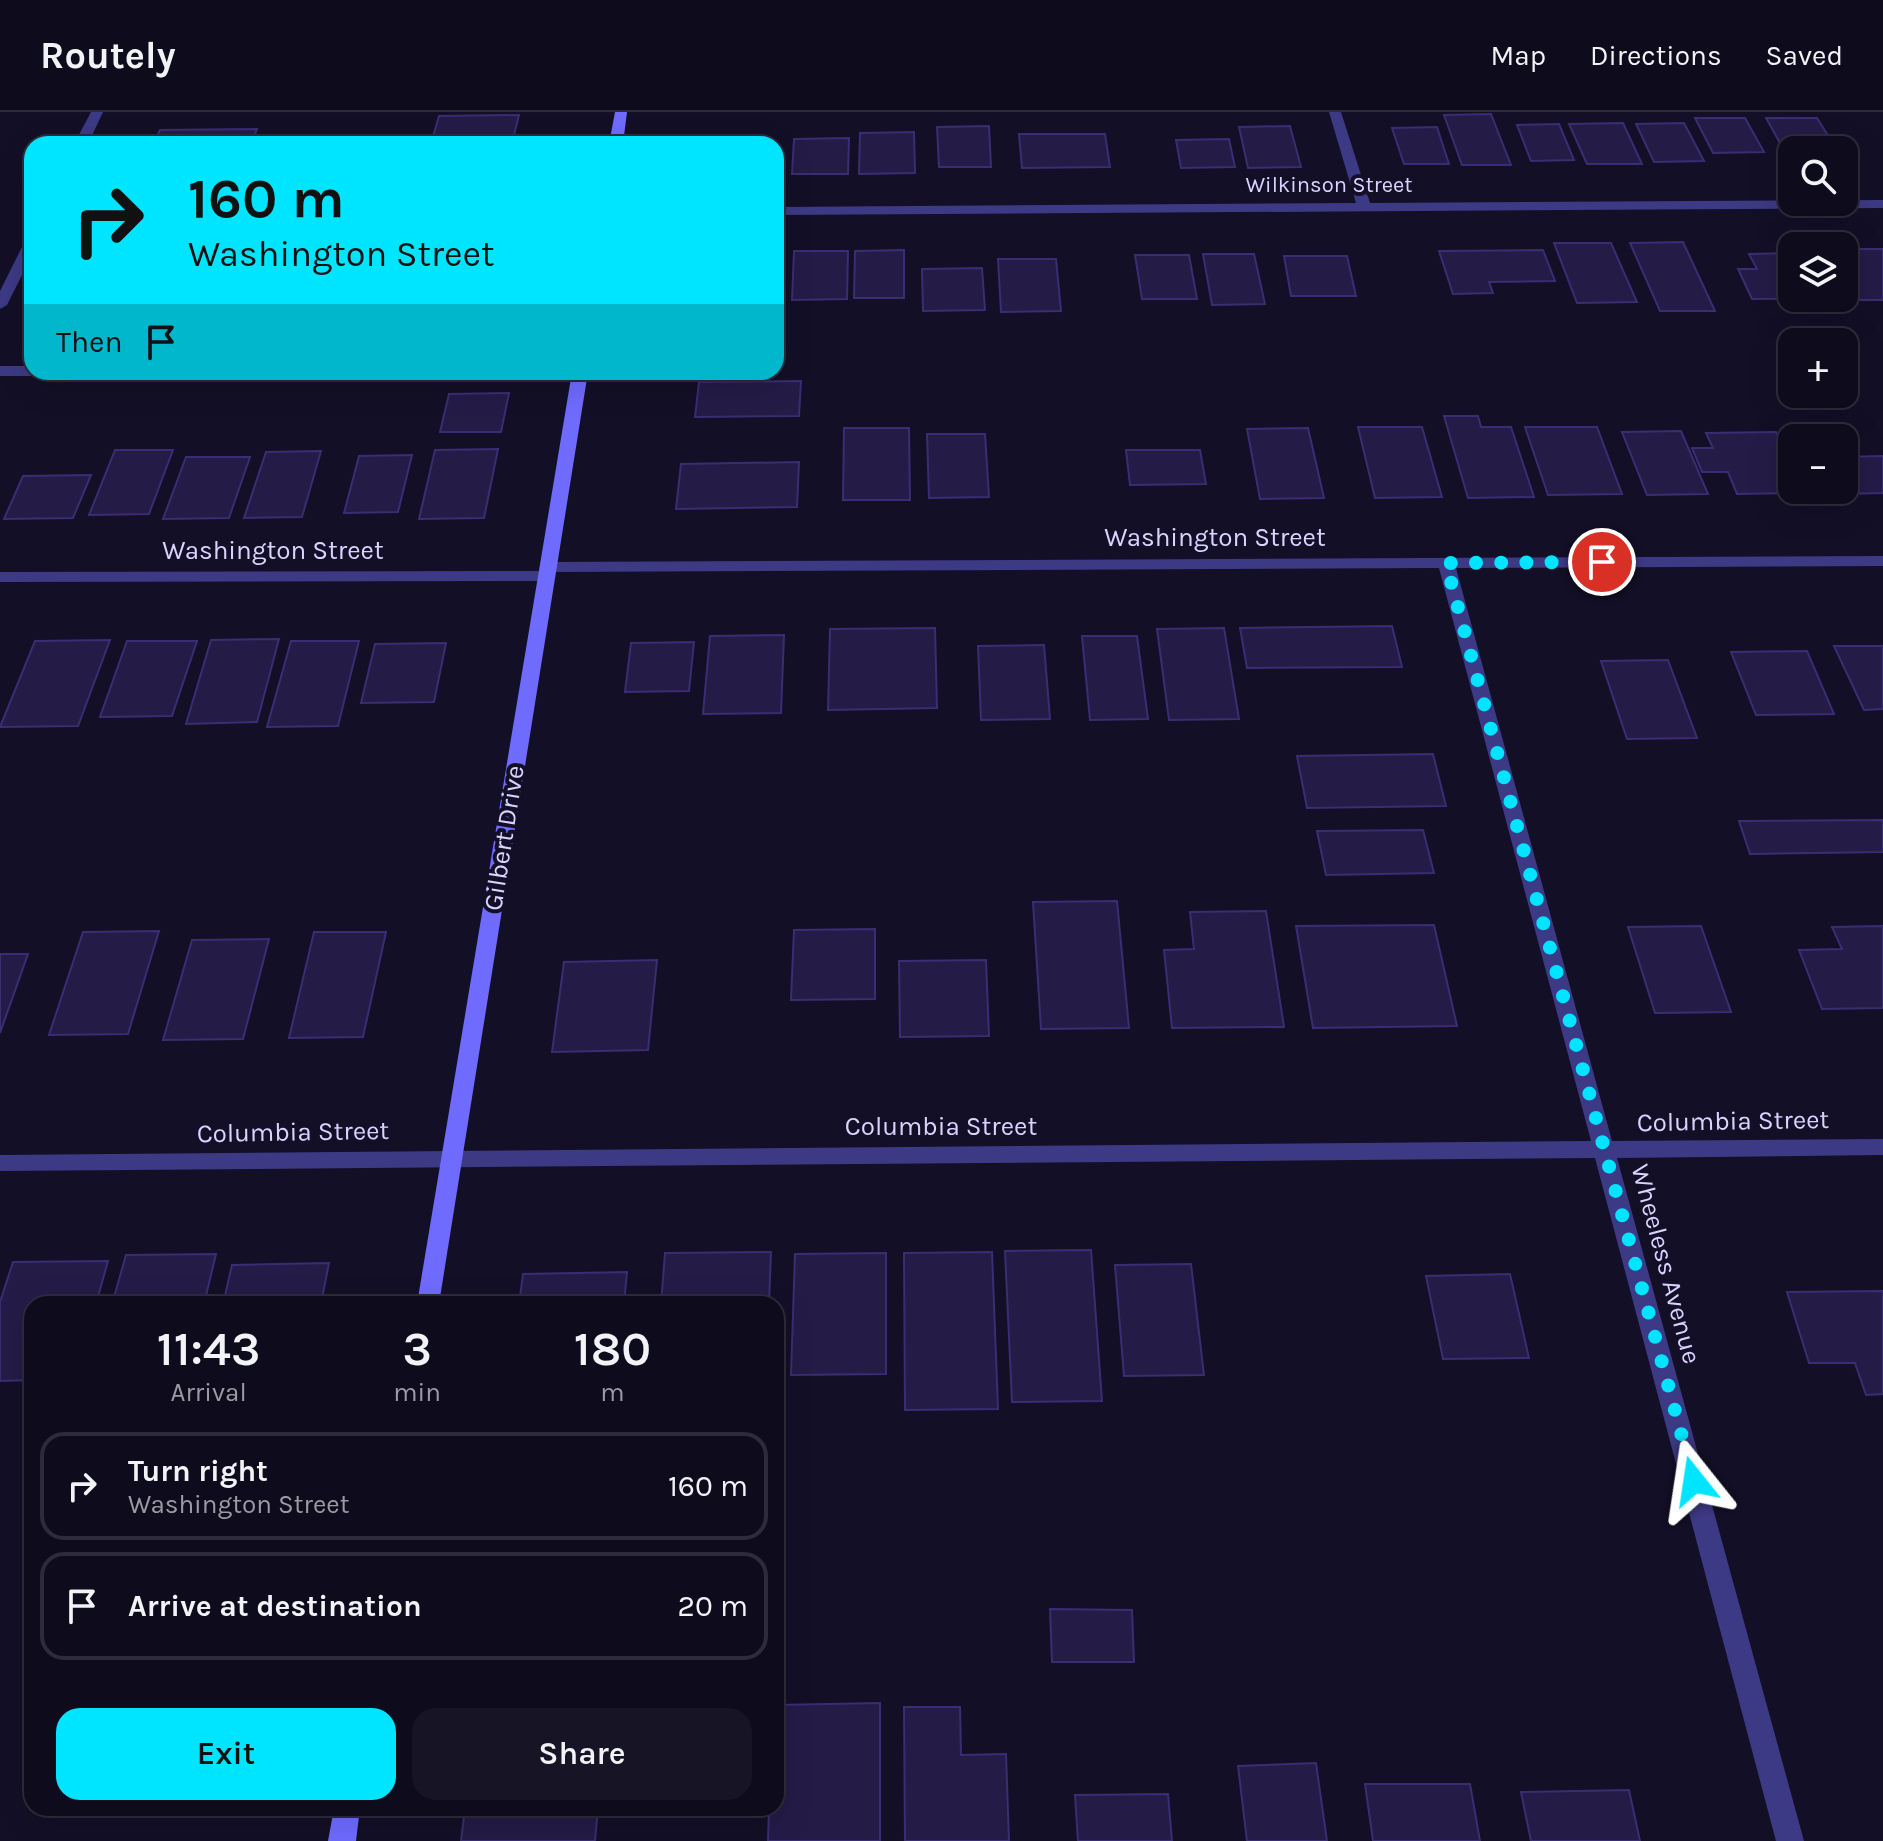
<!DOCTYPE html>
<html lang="en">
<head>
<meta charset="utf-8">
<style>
	:root { --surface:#0e0b1c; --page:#171425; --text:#f1f3f6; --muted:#9b9ba3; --line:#2e2b3b; --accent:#00e5ff }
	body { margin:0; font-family:Karla,sans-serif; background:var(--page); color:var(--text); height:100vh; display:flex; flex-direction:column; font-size:30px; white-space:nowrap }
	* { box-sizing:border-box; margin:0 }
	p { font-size:26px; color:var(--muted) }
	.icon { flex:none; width:44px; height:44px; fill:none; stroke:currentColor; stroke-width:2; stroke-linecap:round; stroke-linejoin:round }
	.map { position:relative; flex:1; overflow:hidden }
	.sheet { position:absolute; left:24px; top:1184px; width:760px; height:520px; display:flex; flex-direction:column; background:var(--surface); border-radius:24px; box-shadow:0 8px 32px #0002,0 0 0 2px var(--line) }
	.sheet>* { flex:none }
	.banner { position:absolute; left:24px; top:24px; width:760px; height:244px; border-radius:24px; box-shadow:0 8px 32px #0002,0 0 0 2px var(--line); background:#00e5ff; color:#111; overflow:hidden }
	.buttons { position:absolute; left:1778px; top:24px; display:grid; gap:16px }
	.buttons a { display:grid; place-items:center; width:80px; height:80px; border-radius:16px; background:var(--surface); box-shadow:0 8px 32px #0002,0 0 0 2px var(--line); font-size:40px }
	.pin { position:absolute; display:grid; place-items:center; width:68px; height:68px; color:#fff; margin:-34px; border:4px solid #fff; border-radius:50%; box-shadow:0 2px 8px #0007 }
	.me { position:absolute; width:88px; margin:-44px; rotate:345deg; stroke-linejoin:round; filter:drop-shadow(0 0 6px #0008) }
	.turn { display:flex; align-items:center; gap:28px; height:168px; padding:0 32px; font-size:36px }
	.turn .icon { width:104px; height:104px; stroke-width:2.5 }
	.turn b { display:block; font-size:56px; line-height:68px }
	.then { display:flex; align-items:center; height:76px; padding:0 32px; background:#0003; gap:16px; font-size:30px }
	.eta { display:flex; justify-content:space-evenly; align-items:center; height:136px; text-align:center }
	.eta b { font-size:48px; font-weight:600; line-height:56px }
	.primary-button { display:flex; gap:16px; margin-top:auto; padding:16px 32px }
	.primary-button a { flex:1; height:92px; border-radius:24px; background:var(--accent); color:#111; font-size:32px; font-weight:600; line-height:92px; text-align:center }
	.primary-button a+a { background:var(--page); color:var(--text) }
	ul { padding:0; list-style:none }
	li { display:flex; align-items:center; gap:24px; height:108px; margin:0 16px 12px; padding:0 16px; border:4px solid var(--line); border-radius:24px }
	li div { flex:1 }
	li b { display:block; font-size:30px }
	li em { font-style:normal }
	header { display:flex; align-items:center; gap:48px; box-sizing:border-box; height:112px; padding:0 40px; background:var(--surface); border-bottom:2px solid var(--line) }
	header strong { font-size:38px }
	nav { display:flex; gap:44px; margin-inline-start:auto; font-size:28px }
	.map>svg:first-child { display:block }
	.building { fill:#241b47; stroke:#3b2d73; stroke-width:2 }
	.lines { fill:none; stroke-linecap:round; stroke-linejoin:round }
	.street { fill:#3d3a85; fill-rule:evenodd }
	.secondary { fill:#6f6bff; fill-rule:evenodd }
	.route { stroke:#00e5ff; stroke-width:14; stroke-dasharray:0 25.2 }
	.labels { text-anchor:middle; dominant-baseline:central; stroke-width:8; stroke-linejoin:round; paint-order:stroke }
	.far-street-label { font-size:22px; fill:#d9d4ff; stroke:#130f26 }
	.street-label { font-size:26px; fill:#d9d4ff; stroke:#130f26 }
</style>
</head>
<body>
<header>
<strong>Routely</strong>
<nav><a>Map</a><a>Directions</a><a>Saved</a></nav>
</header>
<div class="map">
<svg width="1883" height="1729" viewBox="0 0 1883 1729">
	<rect width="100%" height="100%" fill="#130f26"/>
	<g class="building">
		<path d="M 1491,2 L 1511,53 L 1462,53 L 1444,3 Z"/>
		<path d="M 519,3 L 513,27 L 432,28 L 439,4 Z"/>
		<path d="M 1695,6 L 1745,6 L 1764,40 L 1713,41 Z"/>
		<path d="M 1766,6 L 1817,6 L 1837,38 L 1784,38 Z"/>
		<path d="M 1623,11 L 1642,52 L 1587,52 L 1569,12 Z"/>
		<path d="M 1684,11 L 1704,49 L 1654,50 L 1636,12 Z"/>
		<path d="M 1559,12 L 1574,48 L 1531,49 L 1517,13 Z"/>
		<path d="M 989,14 L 991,55 L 939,55 L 937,15 Z"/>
		<path d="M 1290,14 L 1301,55 L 1248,56 L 1239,15 Z"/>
		<path d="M 1437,15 L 1449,52 L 1404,52 L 1392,16 Z"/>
		<path d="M 257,17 L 251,32 L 153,32 L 160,18 Z"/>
		<path d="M 914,20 L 915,61 L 859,62 L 860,21 Z"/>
		<path d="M 1019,22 L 1105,22 L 1110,55 L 1022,56 Z"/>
		<path d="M 849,26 L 848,62 L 792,62 L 794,27 Z"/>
		<path d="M 1229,27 L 1235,55 L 1181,56 L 1176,28 Z"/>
		<path d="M 1683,130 L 1715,199 L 1660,199 L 1630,131 Z"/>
		<path d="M 1554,131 L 1611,131 L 1637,190 L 1577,191 Z"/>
		<path d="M 1844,137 L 1883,137 L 1883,188 L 1859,188 L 1844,162 Z"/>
		<path d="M 904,138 L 904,186 L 854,186 L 855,139 Z"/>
		<path d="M 1543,138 L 1555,169 L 1489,170 L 1493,181 L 1453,182 L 1439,139 Z"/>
		<path d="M 794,139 L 848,139 L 847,187 L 792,188 Z"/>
		<path d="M 1792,141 L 1792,186 L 1838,186 L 1752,187 L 1738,157 L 1757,157 L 1749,142 Z"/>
		<path d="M 1203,142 L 1254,142 L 1265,192 L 1212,193 Z"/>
		<path d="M 1135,143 L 1189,143 L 1197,187 L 1142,187 Z"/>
		<path d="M 1284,144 L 1347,144 L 1356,184 L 1291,184 Z"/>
		<path d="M 998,147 L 1056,147 L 1061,199 L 1001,200 Z"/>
		<path d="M 982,156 L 985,198 L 923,199 L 922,157 Z"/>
		<path d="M 801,269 L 799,304 L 695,305 L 699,270 Z"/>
		<path d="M 509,281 L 501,320 L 440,320 L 449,282 Z"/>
		<path d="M 1444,304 L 1478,304 L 1481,315 L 1511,315 L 1534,385 L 1468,386 Z"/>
		<path d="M 1358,315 L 1422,315 L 1442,385 L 1375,386 Z"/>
		<path d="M 1525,315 L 1597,315 L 1622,382 L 1548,383 Z"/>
		<path d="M 844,316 L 909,316 L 910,388 L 843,388 Z"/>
		<path d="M 1308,316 L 1324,386 L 1260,387 L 1247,317 Z"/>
		<path d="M 1681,319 L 1708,382 L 1647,383 L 1622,320 Z"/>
		<path d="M 1776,320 L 1792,354 L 1792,378 L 1805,381 L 1737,382 L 1728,360 L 1702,360 L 1692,336 L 1713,336 L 1706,321 Z"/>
		<path d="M 927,322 L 985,322 L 989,385 L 929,386 Z"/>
		<path d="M 498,337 L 484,406 L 419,407 L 435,338 Z"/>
		<path d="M 115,338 L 173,338 L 149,402 L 89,403 Z"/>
		<path d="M 1126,338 L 1200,338 L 1206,372 L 1130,373 Z"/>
		<path d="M 321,339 L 302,405 L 244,406 L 266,340 Z"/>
		<path d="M 412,343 L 398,400 L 344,401 L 359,344 Z"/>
		<path d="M 1883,344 L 1883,381 L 1841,382 L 1839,378 L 1844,378 L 1844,345 Z"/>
		<path d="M 186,345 L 250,345 L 229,406 L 163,407 Z"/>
		<path d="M 799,350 L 797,395 L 676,397 L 681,352 Z"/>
		<path d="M 91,363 L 73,406 L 4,407 L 23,364 Z"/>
		<path d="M 1392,514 L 1402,555 L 1247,556 L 1240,516 Z"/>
		<path d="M 935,516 L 937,596 L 828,598 L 830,517 Z"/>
		<path d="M 1224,516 L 1239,607 L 1169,608 L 1157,517 Z"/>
		<path d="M 784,523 L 781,601 L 703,602 L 710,524 Z"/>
		<path d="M 1082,524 L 1137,524 L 1148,607 L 1090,608 Z"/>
		<path d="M 279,527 L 257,610 L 186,612 L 211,528 Z"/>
		<path d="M 110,528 L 78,614 L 0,615 L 35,529 Z"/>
		<path d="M 127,529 L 197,529 L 172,604 L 100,605 Z"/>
		<path d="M 291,529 L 359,529 L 338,614 L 267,615 Z"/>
		<path d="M 694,530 L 689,579 L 625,580 L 631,531 Z"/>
		<path d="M 446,531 L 434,590 L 361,591 L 375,532 Z"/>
		<path d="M 1044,533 L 1050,607 L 981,608 L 978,534 Z"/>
		<path d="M 1834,534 L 1883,534 L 1883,597 L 1864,598 Z"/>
		<path d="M 1807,539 L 1834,602 L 1756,603 L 1731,540 Z"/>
		<path d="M 1668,548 L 1697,626 L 1627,627 L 1601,549 Z"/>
		<path d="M 1433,642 L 1446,694 L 1307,696 L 1297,644 Z"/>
		<path d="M 1883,708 L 1883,740 L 1750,742 L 1739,709 Z"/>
		<path d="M 1423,718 L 1434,761 L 1326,763 L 1317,719 Z"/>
		<path d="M 1117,789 L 1129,916 L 1041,917 L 1033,790 Z"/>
		<path d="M 1266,799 L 1284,915 L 1172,916 L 1164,838 L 1194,837 L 1190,800 Z"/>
		<path d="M 1434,813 L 1457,914 L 1313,916 L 1296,814 Z"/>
		<path d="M 1701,814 L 1731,900 L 1655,901 L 1628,815 Z"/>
		<path d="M 1883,814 L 1883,896 L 1822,897 L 1799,838 L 1842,837 L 1832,815 Z"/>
		<path d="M 875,817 L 875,887 L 791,888 L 794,818 Z"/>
		<path d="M 159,819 L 128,922 L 49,923 L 83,820 Z"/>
		<path d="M 314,820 L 386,820 L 363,925 L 289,926 Z"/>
		<path d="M 269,827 L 243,927 L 163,928 L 192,828 Z"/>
		<path d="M 0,842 L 28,842 L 0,921 Z"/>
		<path d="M 657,848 L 648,938 L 552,940 L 564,850 Z"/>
		<path d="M 986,848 L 989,924 L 900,925 L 899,849 Z"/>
		<path d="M 1091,1138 L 1102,1289 L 1012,1290 L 1005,1139 Z"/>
		<path d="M 771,1140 L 769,1192 L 661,1192 L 665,1141 Z"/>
		<path d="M 992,1140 L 998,1297 L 905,1298 L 904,1141 Z"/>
		<path d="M 886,1141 L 886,1262 L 791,1263 L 795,1142 Z"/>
		<path d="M 216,1142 L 204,1192 L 112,1192 L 126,1143 Z"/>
		<path d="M 108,1149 L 96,1192 L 32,1192 L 32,1268 L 0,1269 L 0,1190 L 13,1150 Z"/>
		<path d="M 329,1151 L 321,1192 L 223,1192 L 232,1153 Z"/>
		<path d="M 1191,1152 L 1204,1263 L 1124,1264 L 1115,1153 Z"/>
		<path d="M 627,1160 L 624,1192 L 519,1192 L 523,1162 Z"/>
		<path d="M 1510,1162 L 1529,1246 L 1443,1247 L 1426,1164 Z"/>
		<path d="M 1883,1179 L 1883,1282 L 1866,1283 L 1855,1251 L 1809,1251 L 1787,1180 Z"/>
		<path d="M 1050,1497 L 1132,1498 L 1134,1550 L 1052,1550 Z"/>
		<path d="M 880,1591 L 880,1729 L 768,1729 L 769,1696 L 776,1696 L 776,1593 Z"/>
		<path d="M 904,1595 L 960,1595 L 961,1643 L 1006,1642 L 1009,1729 L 905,1729 Z"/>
		<path d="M 1316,1651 L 1327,1729 L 1247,1729 L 1238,1654 Z"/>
		<path d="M 1365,1672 L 1470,1672 L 1480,1729 L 1373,1729 Z"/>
		<path d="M 1629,1678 L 1640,1729 L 1531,1729 L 1521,1680 Z"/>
		<path d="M 1168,1682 L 1172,1729 L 1078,1729 L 1075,1683 Z"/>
		<path d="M 465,1696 L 598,1696 L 595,1729 L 461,1729 Z"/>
	</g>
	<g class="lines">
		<g class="street">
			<path d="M 91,0 L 103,0 L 88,32 L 74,32 Z"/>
			<path d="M 1329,0 L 1341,0 L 1370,91 L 1883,88 L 1883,96 L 776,103 L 776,95 L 1356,91 Z"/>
			<path d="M 32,125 L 32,143 L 7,193 L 0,197 L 0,179 L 25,129 Z"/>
			<path d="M 0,254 L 32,254 L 32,260 L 39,260 L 32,264 L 0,264 Z"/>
			<path d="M 1883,444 L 1883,454 L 1456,456 L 1612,1029 L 1883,1027 L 1883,1043 L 1617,1046 L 1804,1729 L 1776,1729 L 1595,1046 L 0,1059 L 0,1043 L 1591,1029 L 1439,456 L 550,460 L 554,464 L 546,469 L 0,470 L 0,460 L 543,459 L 540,455 L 548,450 Z"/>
		</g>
		<g class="secondary">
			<path d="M 615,0 L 627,0 L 623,32 L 609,32 Z"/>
			<path d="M 572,260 L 588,260 L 439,1192 L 417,1192 Z"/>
			<path d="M 334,1696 L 360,1696 L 356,1729 L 328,1729 Z"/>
		</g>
	</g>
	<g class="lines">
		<path class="route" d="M 1602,450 L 1446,451 L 1694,1369"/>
	</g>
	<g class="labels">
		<g class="far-street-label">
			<text x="1329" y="73">Wilkinson Street</text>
		</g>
		<g class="street-label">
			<text x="1215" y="425">Washington Street</text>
			<text x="273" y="438">Washington Street</text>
			<text transform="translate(504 726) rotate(-81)">Gilbert Drive</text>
			<text transform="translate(1733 1009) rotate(-1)">Columbia Street</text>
			<text x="941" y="1014">Columbia Street</text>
			<text transform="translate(293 1020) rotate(-1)">Columbia Street</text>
			<text transform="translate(1666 1152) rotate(75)">Wheeless Avenue</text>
		</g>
	</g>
</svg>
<div class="buttons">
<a><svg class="icon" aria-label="search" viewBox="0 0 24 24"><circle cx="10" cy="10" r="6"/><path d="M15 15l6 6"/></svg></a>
<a><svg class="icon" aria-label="layers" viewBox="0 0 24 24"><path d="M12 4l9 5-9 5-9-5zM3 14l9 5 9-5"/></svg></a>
<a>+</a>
<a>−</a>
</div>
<div class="pin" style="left:1602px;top:450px;background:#d93025"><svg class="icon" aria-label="arrive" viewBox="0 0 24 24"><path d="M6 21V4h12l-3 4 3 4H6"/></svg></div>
<svg class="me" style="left:1694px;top:1369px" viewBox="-20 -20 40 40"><path d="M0-17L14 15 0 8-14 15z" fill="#00e5ff" stroke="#fff" stroke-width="4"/></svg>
<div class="banner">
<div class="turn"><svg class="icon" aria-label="right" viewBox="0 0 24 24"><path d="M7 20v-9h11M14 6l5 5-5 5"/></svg><div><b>160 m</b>Washington Street</div></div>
<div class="then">Then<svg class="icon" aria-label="arrive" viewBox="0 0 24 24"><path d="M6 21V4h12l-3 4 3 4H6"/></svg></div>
</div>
<section class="sheet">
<div class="eta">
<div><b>11:43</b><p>Arrival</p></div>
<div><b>3</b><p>min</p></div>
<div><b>180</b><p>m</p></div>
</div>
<ul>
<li><svg class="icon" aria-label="right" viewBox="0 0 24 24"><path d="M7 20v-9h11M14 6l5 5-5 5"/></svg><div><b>Turn right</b><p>Washington Street</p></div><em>160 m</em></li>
<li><svg class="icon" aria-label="arrive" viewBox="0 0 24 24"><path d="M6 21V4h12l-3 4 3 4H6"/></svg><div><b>Arrive at destination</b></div><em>20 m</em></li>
</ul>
<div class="primary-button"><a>Exit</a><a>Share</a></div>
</section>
</div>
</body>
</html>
